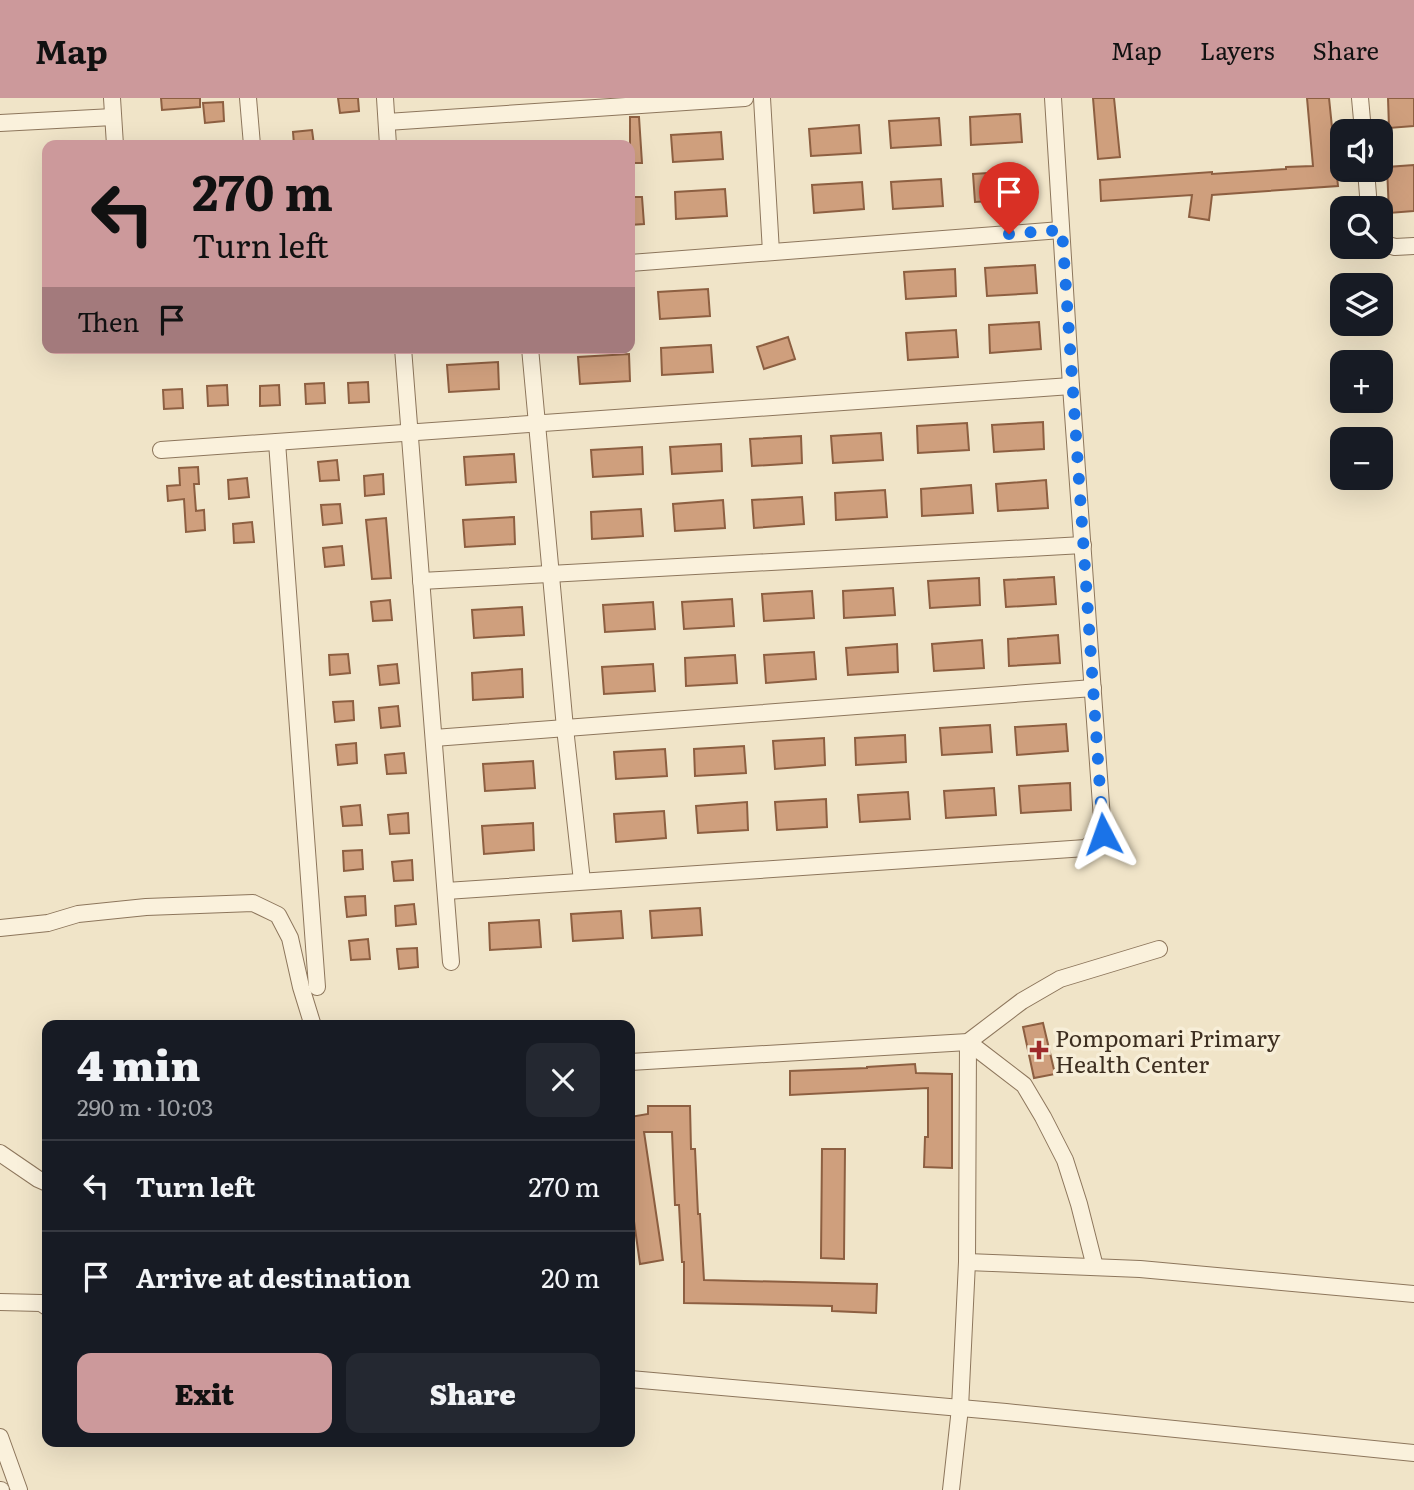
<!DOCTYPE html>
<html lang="en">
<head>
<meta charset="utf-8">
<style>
	:root { --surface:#171b24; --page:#242831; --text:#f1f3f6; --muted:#9ea1a6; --line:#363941; --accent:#cc999b }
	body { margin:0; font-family:Literata,serif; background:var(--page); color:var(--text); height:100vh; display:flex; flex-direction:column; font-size:26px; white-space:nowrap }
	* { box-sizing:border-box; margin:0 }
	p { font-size:23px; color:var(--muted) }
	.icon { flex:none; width:38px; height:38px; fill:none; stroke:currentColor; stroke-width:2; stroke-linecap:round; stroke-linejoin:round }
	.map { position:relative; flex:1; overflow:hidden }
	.sheet { position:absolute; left:42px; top:922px; width:593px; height:427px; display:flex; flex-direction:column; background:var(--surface); border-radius:14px; box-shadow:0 7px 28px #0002 }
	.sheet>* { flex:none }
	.hud { position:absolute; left:42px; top:42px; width:593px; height:214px; border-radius:14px; box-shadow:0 7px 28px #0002; background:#cc999b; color:#111; overflow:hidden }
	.buttons { position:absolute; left:1330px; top:21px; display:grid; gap:14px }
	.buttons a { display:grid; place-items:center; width:63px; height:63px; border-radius:14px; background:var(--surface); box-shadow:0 7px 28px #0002; font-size:35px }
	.pin { position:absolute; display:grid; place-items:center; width:60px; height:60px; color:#fff; margin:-72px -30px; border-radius:50% 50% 50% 0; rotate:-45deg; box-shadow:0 0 7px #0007 }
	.pin .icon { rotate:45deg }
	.me { position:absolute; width:77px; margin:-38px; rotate:356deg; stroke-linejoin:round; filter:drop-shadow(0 0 5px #0008) }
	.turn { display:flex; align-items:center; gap:24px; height:147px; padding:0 35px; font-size:32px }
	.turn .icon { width:91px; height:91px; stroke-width:2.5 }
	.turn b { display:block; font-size:49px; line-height:60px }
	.then { display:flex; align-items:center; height:66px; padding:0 35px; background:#0003; gap:14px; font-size:26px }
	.round { display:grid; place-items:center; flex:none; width:74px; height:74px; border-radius:14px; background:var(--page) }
	.summary { display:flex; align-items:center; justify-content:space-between; height:119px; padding:0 35px }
	h1 { font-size:42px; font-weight:800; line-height:52px }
	.button { display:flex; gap:14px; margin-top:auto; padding:14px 35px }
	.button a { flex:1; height:80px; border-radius:14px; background:var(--accent); color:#111; font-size:28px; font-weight:800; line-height:80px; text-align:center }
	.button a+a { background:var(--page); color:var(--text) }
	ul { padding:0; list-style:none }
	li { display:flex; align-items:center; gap:21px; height:91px; padding:0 35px; border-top:2px solid var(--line) }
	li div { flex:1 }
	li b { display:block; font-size:26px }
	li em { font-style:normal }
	header { display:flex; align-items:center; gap:42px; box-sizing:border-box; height:98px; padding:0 35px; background:var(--accent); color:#111 }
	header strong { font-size:33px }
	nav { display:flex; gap:38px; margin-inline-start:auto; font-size:24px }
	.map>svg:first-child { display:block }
	.building { fill:#cf9f7d; stroke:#8d5f41; stroke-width:2 }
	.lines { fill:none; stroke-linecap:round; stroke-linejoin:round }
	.street-casing { stroke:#8d765c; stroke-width:18 }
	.street { stroke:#faf1dc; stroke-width:16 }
	.route { stroke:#1a73e8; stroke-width:12; stroke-dasharray:0 21.6 }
	.poi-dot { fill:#9e2a2b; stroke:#f7eed8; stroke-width:2.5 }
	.labels { text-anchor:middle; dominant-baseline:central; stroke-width:7; stroke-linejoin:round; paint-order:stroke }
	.poi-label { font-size:23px; fill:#3d2e20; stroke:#f7eed8; text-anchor:start }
</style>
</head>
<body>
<header>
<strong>Map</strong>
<nav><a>Map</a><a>Layers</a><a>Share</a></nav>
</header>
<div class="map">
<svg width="1414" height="1392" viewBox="0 0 1414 1392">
	<rect width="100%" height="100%" fill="#f0e4c8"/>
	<g class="building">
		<path d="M 161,0 L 200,0 L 200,9 L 162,12 Z"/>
		<path d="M 338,0 L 358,0 L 359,13 L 340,15 Z"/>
		<path d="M 1093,0 L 1114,0 L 1120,59 L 1098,61 Z"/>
		<path d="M 1307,0 L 1329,0 L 1338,88 L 1212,97 L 1209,122 L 1189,119 L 1192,97 L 1101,103 L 1100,82 L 1212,74 L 1212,76 L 1286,71 L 1286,69 L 1313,68 Z"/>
		<path d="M 1388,0 L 1414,0 L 1414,28 L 1389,30 Z"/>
		<path d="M 223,4 L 224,23 L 205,25 L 203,5 Z"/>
		<path d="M 1020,16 L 1022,44 L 971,47 L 970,19 Z"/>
		<path d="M 630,19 L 639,19 L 642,65 L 630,65 Z"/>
		<path d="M 939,20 L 941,47 L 891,50 L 889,23 Z"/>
		<path d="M 859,27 L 861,55 L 811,58 L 809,31 Z"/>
		<path d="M 312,32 L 314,47 L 294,47 L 293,34 Z"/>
		<path d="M 721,34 L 723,61 L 673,64 L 671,37 Z"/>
		<path d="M 1414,67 L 1414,113 L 1389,115 L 1387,69 Z"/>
		<path d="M 1024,73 L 1025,101 L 975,104 L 973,76 Z"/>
		<path d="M 941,81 L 943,108 L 893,111 L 891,84 Z"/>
		<path d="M 862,84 L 864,111 L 814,115 L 812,87 Z"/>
		<path d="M 725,91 L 727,118 L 676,121 L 675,94 Z"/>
		<path d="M 630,99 L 642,99 L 644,126 L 630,127 Z"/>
		<path d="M 1035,167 L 1037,195 L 987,198 L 985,170 Z"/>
		<path d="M 955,171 L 956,198 L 906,201 L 904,174 Z"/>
		<path d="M 708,191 L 710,218 L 660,221 L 658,194 Z"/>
		<path d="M 1039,224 L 1041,251 L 990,255 L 989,227 Z"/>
		<path d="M 956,232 L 958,259 L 908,262 L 906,235 Z"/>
		<path d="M 788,239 L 795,261 L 764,271 L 757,249 Z"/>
		<path d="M 711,247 L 713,274 L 662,277 L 661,250 Z"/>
		<path d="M 629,256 L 630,283 L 580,286 L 578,259 Z"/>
		<path d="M 498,264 L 499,291 L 449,294 L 447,267 Z"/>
		<path d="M 368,284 L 369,304 L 349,305 L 348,285 Z"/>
		<path d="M 324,285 L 325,305 L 306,306 L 305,286 Z"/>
		<path d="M 227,287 L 228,307 L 208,308 L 207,288 Z"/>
		<path d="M 279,287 L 280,307 L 260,308 L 260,288 Z"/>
		<path d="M 182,291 L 183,310 L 164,311 L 163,292 Z"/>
		<path d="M 1043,324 L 1044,351 L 994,354 L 992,327 Z"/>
		<path d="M 967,325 L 969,352 L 918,355 L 917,328 Z"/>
		<path d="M 881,335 L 883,362 L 833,365 L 831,338 Z"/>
		<path d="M 801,338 L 802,365 L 752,368 L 750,341 Z"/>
		<path d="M 721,346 L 722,373 L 672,376 L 670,349 Z"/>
		<path d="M 642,349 L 643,376 L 593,379 L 591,352 Z"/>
		<path d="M 514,356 L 516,384 L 466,387 L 464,359 Z"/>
		<path d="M 337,362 L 339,382 L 320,383 L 318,364 Z"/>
		<path d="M 198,369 L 199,386 L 194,386 L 196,413 L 204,412 L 205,432 L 186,434 L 184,401 L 168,403 L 167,388 L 180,387 L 179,370 Z"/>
		<path d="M 383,376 L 384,396 L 365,398 L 364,378 Z"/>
		<path d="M 247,380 L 249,399 L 229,401 L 228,382 Z"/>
		<path d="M 1046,382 L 1048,410 L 998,413 L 996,386 Z"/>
		<path d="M 971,387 L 973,415 L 922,418 L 921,391 Z"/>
		<path d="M 885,392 L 887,419 L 836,422 L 835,395 Z"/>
		<path d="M 802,399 L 804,426 L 754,430 L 752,402 Z"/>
		<path d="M 723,402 L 725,430 L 675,433 L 673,406 Z"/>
		<path d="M 340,406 L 342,425 L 323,427 L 321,407 Z"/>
		<path d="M 641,411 L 643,438 L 592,441 L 591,414 Z"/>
		<path d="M 514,419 L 515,446 L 465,449 L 463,422 Z"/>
		<path d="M 386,420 L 391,480 L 372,481 L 366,422 Z"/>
		<path d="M 252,424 L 254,444 L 234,445 L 233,426 Z"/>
		<path d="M 342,448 L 344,467 L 325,469 L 323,450 Z"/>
		<path d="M 1054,479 L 1056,506 L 1006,509 L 1004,482 Z"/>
		<path d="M 979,480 L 980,507 L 930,510 L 928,483 Z"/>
		<path d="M 893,490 L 895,517 L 844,520 L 843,493 Z"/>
		<path d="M 812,493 L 814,520 L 764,523 L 762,496 Z"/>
		<path d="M 732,501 L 734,528 L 684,531 L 682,504 Z"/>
		<path d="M 390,502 L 392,522 L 373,523 L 371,504 Z"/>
		<path d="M 653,504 L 655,531 L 605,534 L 603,507 Z"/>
		<path d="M 522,509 L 524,537 L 474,540 L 472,512 Z"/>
		<path d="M 1058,537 L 1060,565 L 1009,568 L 1008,541 Z"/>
		<path d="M 982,542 L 984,570 L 934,573 L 932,546 Z"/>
		<path d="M 897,546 L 898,574 L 848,577 L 846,550 Z"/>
		<path d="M 814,554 L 816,581 L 766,585 L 764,557 Z"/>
		<path d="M 348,556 L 350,575 L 330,577 L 329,557 Z"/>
		<path d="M 735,557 L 737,585 L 686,588 L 685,560 Z"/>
		<path d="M 397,566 L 399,585 L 380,587 L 378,568 Z"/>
		<path d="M 653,566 L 655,593 L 604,596 L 602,569 Z"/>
		<path d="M 522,571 L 523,599 L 473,602 L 472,575 Z"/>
		<path d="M 353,603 L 354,622 L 335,624 L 333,604 Z"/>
		<path d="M 398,608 L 400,628 L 381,630 L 379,610 Z"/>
		<path d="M 1066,626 L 1068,653 L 1017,657 L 1015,629 Z"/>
		<path d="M 990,627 L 992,654 L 942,657 L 940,630 Z"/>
		<path d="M 905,637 L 906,664 L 856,667 L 855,640 Z"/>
		<path d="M 824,640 L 825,667 L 775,671 L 773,643 Z"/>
		<path d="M 356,645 L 357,665 L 338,667 L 336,647 Z"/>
		<path d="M 744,648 L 746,675 L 695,678 L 694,651 Z"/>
		<path d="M 665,651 L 667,678 L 616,681 L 614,654 Z"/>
		<path d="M 404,655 L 406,675 L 387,676 L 385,657 Z"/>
		<path d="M 533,663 L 535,690 L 485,693 L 483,666 Z"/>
		<path d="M 1070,685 L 1071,712 L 1021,715 L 1019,688 Z"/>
		<path d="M 994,690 L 996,717 L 946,720 L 944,693 Z"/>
		<path d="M 908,694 L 910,721 L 860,724 L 858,697 Z"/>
		<path d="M 826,701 L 827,729 L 777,732 L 775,704 Z"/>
		<path d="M 747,704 L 748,732 L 698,735 L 696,708 Z"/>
		<path d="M 360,707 L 362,727 L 343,728 L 341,709 Z"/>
		<path d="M 664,713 L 666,740 L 616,744 L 614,716 Z"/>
		<path d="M 408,715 L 409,735 L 390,736 L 388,717 Z"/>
		<path d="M 533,725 L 534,752 L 484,756 L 482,728 Z"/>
		<path d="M 362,752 L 363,771 L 344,773 L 343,753 Z"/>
		<path d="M 412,762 L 413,782 L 394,783 L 392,764 Z"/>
		<path d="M 365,798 L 366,817 L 347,819 L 345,799 Z"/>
		<path d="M 414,806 L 416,826 L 396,828 L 395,808 Z"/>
		<path d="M 700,810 L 702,837 L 652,840 L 650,813 Z"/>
		<path d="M 621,813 L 623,840 L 573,843 L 571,816 Z"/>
		<path d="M 539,822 L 541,849 L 490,852 L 489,825 Z"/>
		<path d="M 368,841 L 370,861 L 351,862 L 349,843 Z"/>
		<path d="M 417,850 L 418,869 L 399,871 L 397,851 Z"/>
		<path d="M 1043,925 L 1055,976 L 1034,980 L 1023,929 Z"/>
		<path d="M 915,966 L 916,975 L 952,976 L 952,1070 L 924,1069 L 925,1039 L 928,1039 L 928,990 L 790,997 L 790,973 L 867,970 L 867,969 Z"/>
		<path d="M 648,1008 L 690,1008 L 691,1051 L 695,1051 L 698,1116 L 700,1116 L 704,1182 L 877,1186 L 876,1215 L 832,1213 L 832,1208 L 684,1205 L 684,1164 L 682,1164 L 679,1107 L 675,1107 L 672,1034 L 644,1034 L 663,1162 L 640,1166 L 630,1095 L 630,1019 L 648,1016 Z"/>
		<path d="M 822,1051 L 845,1051 L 844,1161 L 821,1160 Z"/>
	</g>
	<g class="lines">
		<g class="street-casing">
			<g id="street">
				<path d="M 112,0 L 115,47"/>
				<path d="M 248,0 L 252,47"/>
				<path d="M 385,0 L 388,47"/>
				<path d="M 762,0 L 771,154"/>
				<path d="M 1360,0 L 1363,33"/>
				<path d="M 387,24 L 745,0"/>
				<path d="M 0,25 L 113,19"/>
				<path d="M 1366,72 L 1369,110"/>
				<path d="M 1381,145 L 1395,149 L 1414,148"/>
				<path d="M 630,165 L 1061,132"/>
				<path d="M 403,250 L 451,864"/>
				<path d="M 530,250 L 565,630 L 582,783"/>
				<path d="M 277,344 L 317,889"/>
				<path d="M 161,352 L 1071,288"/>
				<path d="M 421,483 L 1083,447"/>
				<path d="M 434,640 L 1093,590"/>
				<path d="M 446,793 L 1086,750 L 1103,735 L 1071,288 L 1053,0"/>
				<path d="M 0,830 L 48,825 L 78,816 L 146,809 L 253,805 L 278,817 L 290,840 L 301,889 L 313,928"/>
				<path d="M 968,944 L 1024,987 L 1043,1019 L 1065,1062 L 1079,1106 L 1095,1169"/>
				<path d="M 630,964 L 968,944 L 1022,903 L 1060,881 L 1159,851"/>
				<path d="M 0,1055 L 38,1081 L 47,1085"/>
				<path d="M 967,1164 L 1140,1171 L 1414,1196"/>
				<path d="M 0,1204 L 41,1205 L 47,1209"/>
				<path d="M 630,1281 L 1006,1314 L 1414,1355"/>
				<path d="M 0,1339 L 19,1392"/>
				<path d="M 0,1392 L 1,1392"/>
				<path d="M 951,1392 L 960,1310 L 967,1164 L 968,944"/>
			</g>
		</g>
		<use href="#street" class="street"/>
	</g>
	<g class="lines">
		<path class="route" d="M 1009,136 L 1062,132 L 1103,736"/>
	</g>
	<path class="poi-dot" d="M1035.5 941.5h7v7h7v7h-7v7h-7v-7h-7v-7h7z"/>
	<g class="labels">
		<g class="poi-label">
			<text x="1055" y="939">Pompomari Primary<tspan x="1055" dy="26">Health Center</tspan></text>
		</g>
	</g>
</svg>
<div class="buttons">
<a><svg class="icon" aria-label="sound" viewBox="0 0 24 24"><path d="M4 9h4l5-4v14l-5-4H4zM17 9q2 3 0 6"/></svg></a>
<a><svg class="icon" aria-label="search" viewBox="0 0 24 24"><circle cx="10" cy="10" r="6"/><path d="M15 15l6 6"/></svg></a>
<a><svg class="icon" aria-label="layers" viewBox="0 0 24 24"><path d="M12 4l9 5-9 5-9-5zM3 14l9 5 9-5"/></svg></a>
<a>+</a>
<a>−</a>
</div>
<div class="pin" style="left:1009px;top:136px;background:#d93025"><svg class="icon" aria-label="arrive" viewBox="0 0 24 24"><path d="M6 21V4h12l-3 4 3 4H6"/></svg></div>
<svg class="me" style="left:1103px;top:736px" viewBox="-20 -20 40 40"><path d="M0-17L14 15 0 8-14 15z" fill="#1a73e8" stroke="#fff" stroke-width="4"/></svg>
<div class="hud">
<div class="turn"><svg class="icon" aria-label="left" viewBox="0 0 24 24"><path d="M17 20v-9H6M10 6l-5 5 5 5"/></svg><div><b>270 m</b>Turn left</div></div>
<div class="then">Then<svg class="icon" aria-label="arrive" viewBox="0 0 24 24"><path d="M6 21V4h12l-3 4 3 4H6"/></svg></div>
</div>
<section class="sheet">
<div class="summary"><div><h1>4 min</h1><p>290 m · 10:03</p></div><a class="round"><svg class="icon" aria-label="close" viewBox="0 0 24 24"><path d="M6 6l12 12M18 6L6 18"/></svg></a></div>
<ul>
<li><svg class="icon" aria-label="left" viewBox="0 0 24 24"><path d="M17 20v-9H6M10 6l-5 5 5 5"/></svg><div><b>Turn left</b></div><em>270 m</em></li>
<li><svg class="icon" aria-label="arrive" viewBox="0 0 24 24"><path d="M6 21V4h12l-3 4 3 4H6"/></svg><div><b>Arrive at destination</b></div><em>20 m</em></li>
</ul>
<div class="button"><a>Exit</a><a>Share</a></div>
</section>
</div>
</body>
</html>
